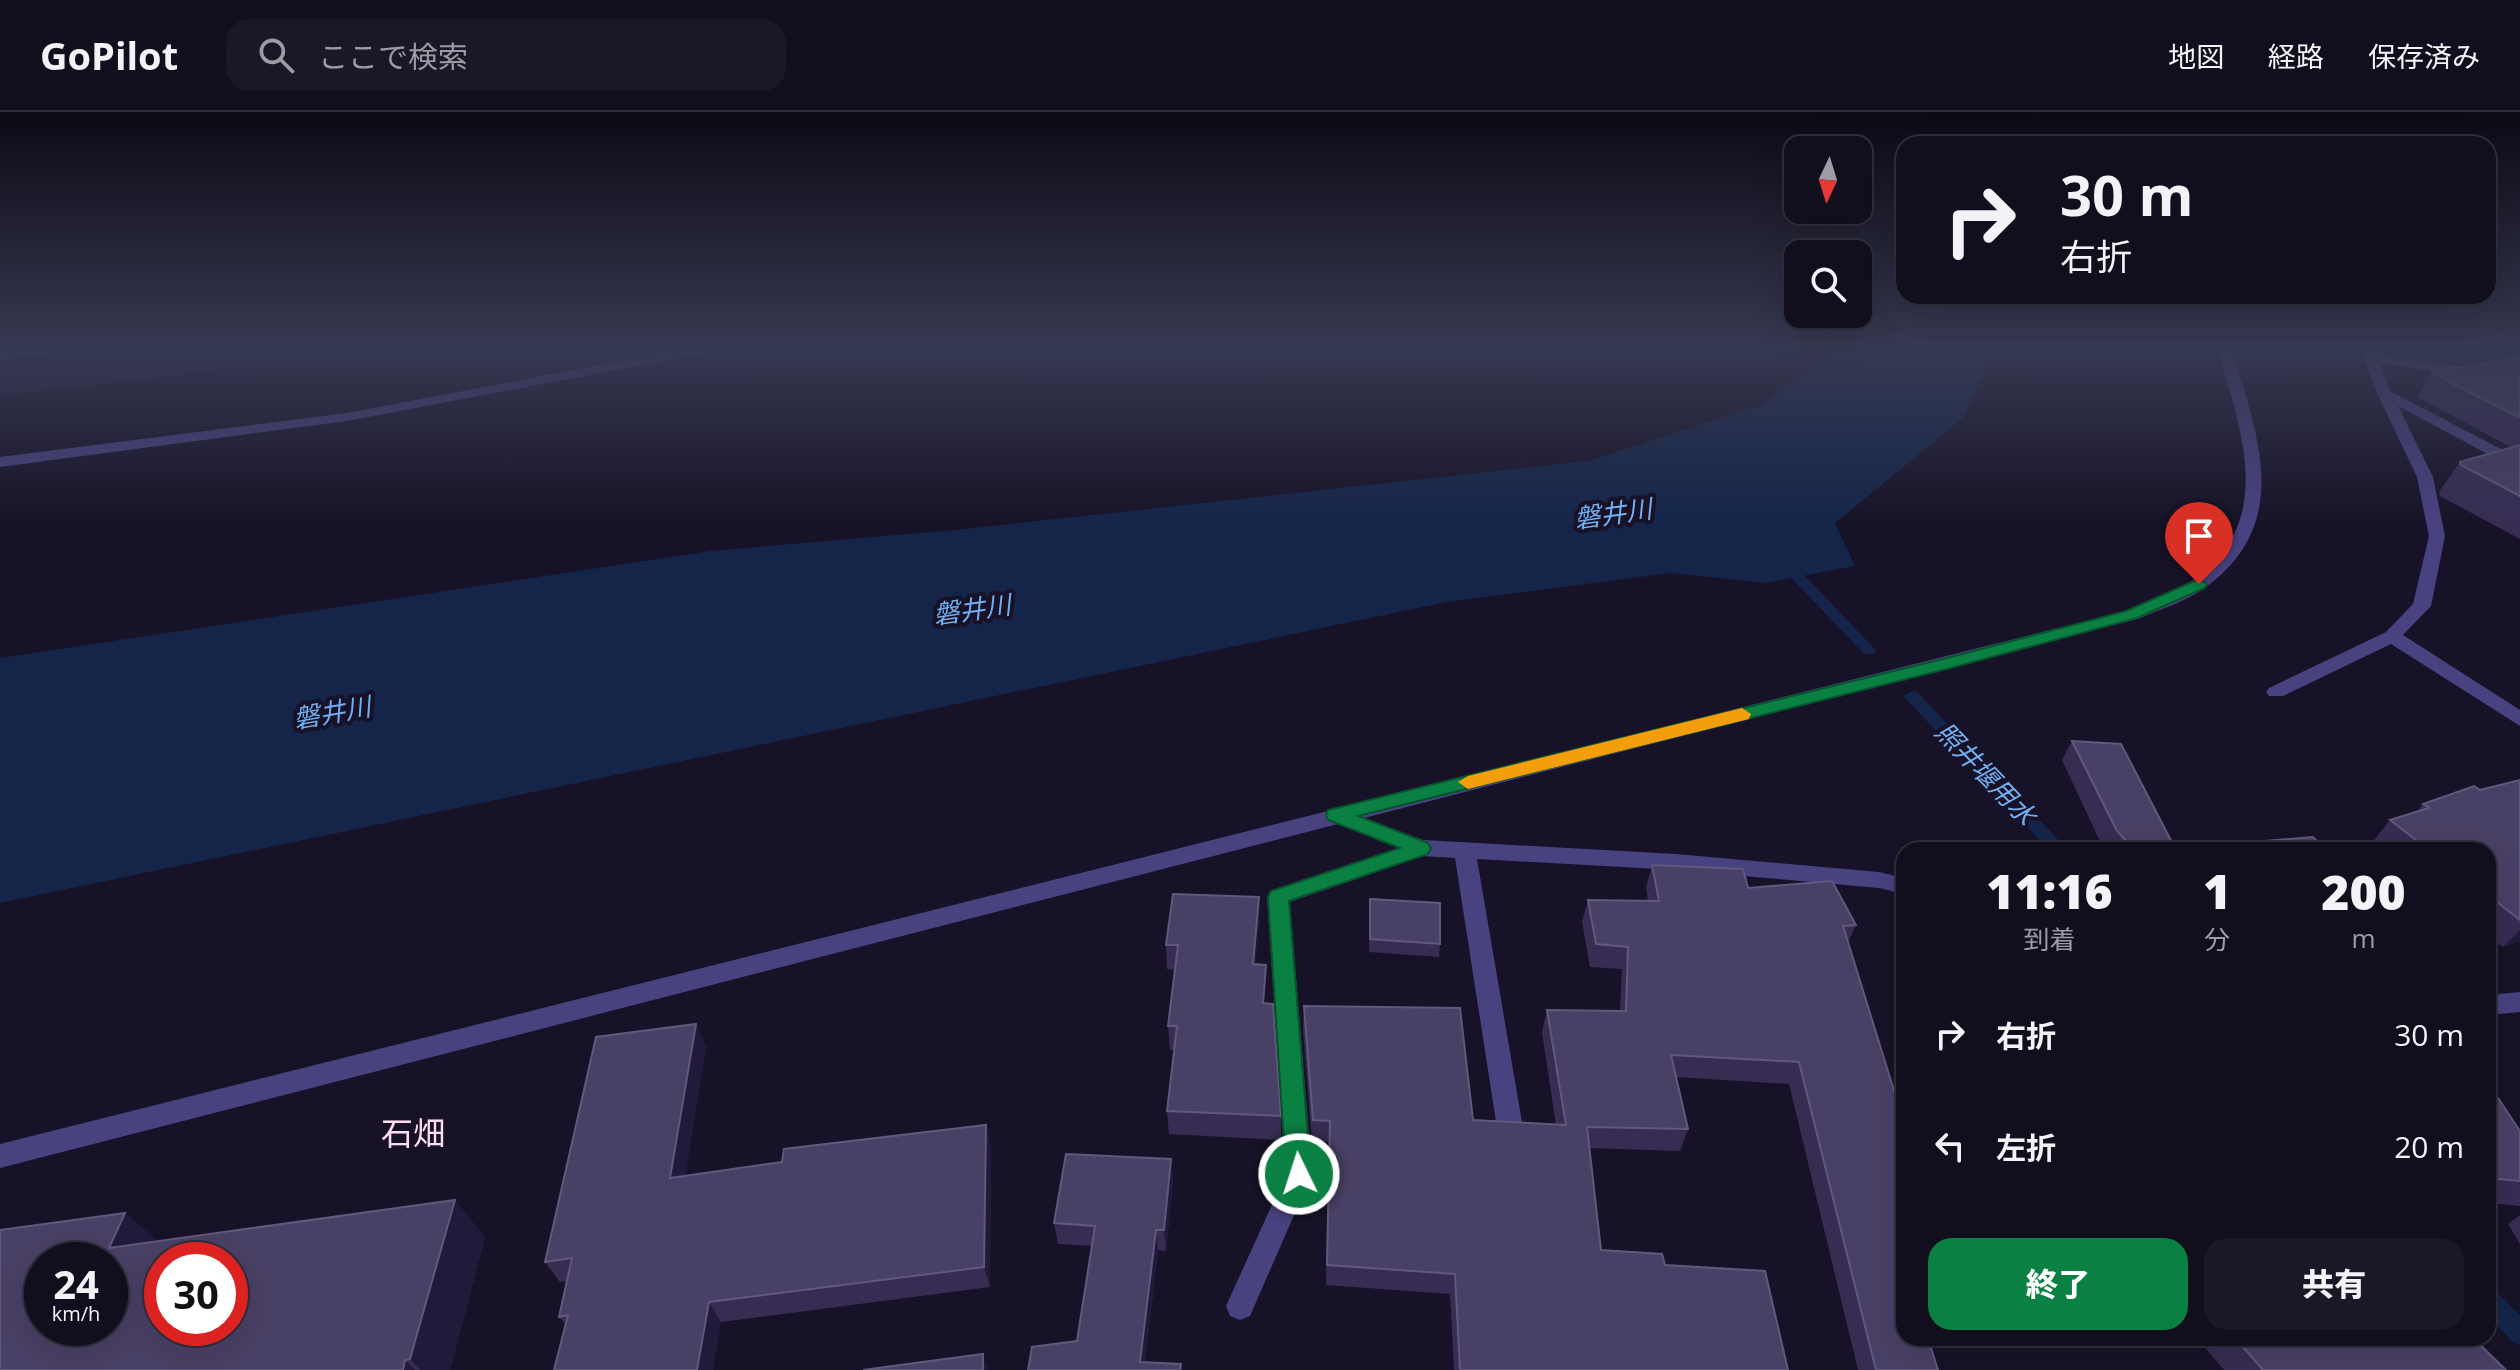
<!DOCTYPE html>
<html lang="ja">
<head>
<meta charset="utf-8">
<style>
	:root { --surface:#110e1d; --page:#1a1726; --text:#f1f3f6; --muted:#9c9ca4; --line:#302e3b; --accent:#0b8043 }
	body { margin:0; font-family:"Open Sans","Noto Sans JP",sans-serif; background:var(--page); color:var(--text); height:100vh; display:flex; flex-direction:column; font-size:30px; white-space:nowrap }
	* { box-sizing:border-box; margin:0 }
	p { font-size:26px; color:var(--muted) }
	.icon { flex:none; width:44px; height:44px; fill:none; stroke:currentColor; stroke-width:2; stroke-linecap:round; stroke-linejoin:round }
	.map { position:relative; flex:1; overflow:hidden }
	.sheet { position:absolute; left:1896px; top:730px; width:600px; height:504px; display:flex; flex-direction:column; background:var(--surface); border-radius:24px; box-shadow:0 8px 32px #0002,0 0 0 2px var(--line) }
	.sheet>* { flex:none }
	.hud { position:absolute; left:1896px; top:24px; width:600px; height:168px; border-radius:24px; box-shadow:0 8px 32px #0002,0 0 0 2px var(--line); background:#110e1d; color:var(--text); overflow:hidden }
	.needle { width:52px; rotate:184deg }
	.tools { position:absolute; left:1784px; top:24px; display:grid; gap:16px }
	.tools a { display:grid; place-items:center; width:88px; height:88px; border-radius:16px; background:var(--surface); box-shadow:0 8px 32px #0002,0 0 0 2px var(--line); font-size:40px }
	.speed { position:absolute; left:24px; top:1130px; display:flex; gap:16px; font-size:40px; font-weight:700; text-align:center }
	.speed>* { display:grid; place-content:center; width:104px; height:104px; border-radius:50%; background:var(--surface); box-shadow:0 8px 32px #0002,0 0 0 2px var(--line); line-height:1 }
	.speed small { font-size:20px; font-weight:400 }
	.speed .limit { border:12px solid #d22; background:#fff; color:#111 }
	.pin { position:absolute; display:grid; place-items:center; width:68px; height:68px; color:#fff; margin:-82px -34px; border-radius:50% 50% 50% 0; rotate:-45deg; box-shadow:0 0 8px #0007 }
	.pin .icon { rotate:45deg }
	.me { position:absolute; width:88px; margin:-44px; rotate:356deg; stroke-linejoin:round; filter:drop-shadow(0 0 6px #0008) }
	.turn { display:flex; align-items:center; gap:28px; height:168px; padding:0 32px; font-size:36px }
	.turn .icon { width:104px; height:104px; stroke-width:2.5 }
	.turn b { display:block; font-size:56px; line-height:68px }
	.eta { display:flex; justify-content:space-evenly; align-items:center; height:136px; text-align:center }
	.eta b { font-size:48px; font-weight:800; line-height:56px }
	.cta { display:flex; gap:16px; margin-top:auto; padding:16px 32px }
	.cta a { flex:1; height:92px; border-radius:24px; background:var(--accent); color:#fff; font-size:32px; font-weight:800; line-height:92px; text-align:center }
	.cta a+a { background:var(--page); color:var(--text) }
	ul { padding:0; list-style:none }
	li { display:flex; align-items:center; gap:24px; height:112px; padding:0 32px }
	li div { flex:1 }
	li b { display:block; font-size:30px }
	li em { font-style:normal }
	header { display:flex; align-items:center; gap:48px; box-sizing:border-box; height:112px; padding:0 40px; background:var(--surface); border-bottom:2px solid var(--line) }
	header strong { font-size:38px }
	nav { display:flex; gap:44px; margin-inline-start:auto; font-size:28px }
	.search { width:560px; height:72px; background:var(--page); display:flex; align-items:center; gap:20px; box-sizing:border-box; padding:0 28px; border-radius:24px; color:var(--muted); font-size:30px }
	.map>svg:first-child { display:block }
	.water { fill:#142549 }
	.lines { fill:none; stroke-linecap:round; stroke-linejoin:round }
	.stream { fill:#142549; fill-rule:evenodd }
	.service { fill:#484281; fill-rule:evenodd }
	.minor { fill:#484281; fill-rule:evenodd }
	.wall { fill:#372d53 }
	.shaded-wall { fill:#221a3a }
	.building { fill:#494065; stroke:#61587d; stroke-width:2; fill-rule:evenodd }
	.route { fill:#0b8043; stroke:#07532c; stroke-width:2 }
	.slow { fill:#f59e0b }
	.labels { text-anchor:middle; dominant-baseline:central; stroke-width:8; stroke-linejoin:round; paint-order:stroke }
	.water-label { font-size:26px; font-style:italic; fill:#73b0f2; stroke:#171227 }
	.near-neighbourhood-label { font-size:32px; fill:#fcddef; stroke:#171227 }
</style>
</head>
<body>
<header>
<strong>GoPilot</strong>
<div class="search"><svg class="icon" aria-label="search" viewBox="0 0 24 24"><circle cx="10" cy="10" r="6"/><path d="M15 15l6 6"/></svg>ここで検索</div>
<nav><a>地図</a><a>経路</a><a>保存済み</a></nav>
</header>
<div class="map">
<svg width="2520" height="1258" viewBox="0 0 2520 1258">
	<rect width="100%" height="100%" fill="#171227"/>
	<path class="water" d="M 1827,238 L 1993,238 L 1964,305 L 1835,411 L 1855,454 L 1766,471 L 1671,461 L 1447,490 L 0,791 L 0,546 L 711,439 L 955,418 L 1589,349 L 1761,293 L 1828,244 Z"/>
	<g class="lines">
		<g class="stream">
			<path d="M 1784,446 L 1789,447 L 1874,536 L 1876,539 L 1874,542 L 1864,542 L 1779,453 L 1777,450 Z"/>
			<path d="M 1912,579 L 1917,580 L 2068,738 L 2049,738 L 1907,588 L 1904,584 Z"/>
			<path d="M 2488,1176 L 2496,1179 L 2520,1204 L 2520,1233 L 2512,1229 L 2488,1204 Z"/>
		</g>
		<path class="service" d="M 679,238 L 707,238 L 700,242 L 347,309 L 0,355 L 0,345 L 347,301 Z"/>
		<g class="minor">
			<path d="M 2218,238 L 2232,238 C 2258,324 2293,411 2206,475 C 2186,490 2160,497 2138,507 L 1364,706 L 1423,728 L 1676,742 L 1879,760 L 1904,766 L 1904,782 L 1879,776 L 1676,758 L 1477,747 L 1523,1016 L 1519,1024 L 1510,1028 L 1501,1024 L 1497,1016 L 1455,746 L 1422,744 L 1290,790 L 1312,1062 L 1250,1204 L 1240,1208 L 1230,1204 L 1226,1194 L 1286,1062 L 1267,785 L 1270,779 L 1398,736 L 1338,712 L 0,1056 L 0,1032 L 2126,499 C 2148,489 2173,482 2193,468 C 2277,409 2241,320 2218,238 Z"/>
			<path d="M 2361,238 L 2375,238 L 2376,242 L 2465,256 L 2520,243 L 2520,251 L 2465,264 L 2380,251 L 2390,279 L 2520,347 L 2520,358 L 2514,356 L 2398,294 L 2433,365 L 2445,424 L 2431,494 L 2403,523 L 2520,598 L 2520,614 L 2391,532 L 2283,584 L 2269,584 L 2266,580 L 2269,576 L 2386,520 L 2413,492 L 2429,424 L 2417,365 L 2377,281 Z"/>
			<path d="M 2520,880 L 2520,900 L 2488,903 L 2488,883 Z"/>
		</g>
	</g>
	<g class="wall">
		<path d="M 2520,244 L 2520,427 L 2440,384 L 2439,380 L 2460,350 L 2511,335 L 2417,285 L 2432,261 Z"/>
		<path d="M 2072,629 L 2176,738 L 2104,738 L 2062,648 Z"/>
		<path d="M 2520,668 L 2520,829 L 2503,835 L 2488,824 L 2488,738 L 2378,738 L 2371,732 L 2390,708 L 2417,700 L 2423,692 Z"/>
		<path d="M 1652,753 L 1748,776 L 1856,813 L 1848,830 L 1904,1226 L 1938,1258 L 1858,1258 L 1789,972 L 1676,965 L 1688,1017 L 1680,1039 L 1589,1036 L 1601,1138 L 1665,1153 L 1788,1258 L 1454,1258 L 1450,1182 L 1326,1173 L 1328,1030 L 1312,1029 L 1303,916 L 1304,894 L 1473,1008 L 1556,1013 L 1542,920 L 1547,898 L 1620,899 L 1622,857 L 1590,855 L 1582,810 L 1588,788 L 1648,789 L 1646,775 Z"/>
		<path d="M 1259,785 L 1259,809 L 1255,852 L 1265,877 L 1264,892 L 1281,1004 L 1281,1028 L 1169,1022 L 1167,999 L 1174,938 L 1170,938 L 1168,914 L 1175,858 L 1167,857 L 1166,833 Z"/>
		<path d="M 1370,787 L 1440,832 L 1439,845 L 1369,840 Z"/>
		<path d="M 706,934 L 685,1064 L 782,1050 L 986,1013 L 991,1035 L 990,1175 L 721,1210 L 566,1213 L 559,1205 L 567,1169 L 560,1170 L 545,1150 Z"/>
		<path d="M 2488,971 L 2520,1019 L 2520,1094 L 2488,1091 Z"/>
		<path d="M 1171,1047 L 1173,1068 L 1166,1139 L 1158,1138 L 1145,1250 L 1181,1252 L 1182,1258 L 1028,1258 L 1077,1229 L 1092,1134 L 1058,1132 L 1054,1111 Z"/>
		<path d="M 2520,1103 L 2520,1132 L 2508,1112 Z"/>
		<path d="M 485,1125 L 450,1258 L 0,1258 L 158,1129 Z"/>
		<path d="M 2197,1226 L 2473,1226 L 2506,1258 L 2224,1258 Z"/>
	</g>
	<g class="shaded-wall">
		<path d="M 68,238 L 363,238 L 359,249 L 286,258 L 281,250 L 0,284 L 0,246 Z"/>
		<path d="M 1259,785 L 1259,809 L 1254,876 L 1253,852 Z"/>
		<path d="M 2520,818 L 2520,829 L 2503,835 Z"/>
		<path d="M 1266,853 L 1265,877 L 1263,916 L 1263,891 Z"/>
		<path d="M 696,912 L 706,934 L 682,1087 L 670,1066 Z"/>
		<path d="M 986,1013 L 991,1035 L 990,1175 L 984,1155 Z"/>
		<path d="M 1171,1047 L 1173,1068 L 1166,1139 L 1164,1118 Z"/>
		<path d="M 455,1088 L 485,1125 L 450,1258 L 420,1258 L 410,1247 Z"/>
		<path d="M 125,1101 L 167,1137 L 109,1136 Z"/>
		<path d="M 1156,1118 L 1158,1138 L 1144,1258 L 1140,1250 Z"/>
		<path d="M 709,1190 L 721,1210 L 713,1258 L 697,1258 Z"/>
		<path d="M 983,1242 L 988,1258 L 983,1258 Z"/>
		<path d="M 405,1248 L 415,1258 L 403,1258 Z"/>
	</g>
	<g class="building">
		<path d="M 0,238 L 68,238 L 0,246 Z"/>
		<path d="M 2520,244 L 2520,306 L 2432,261 Z"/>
		<path d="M 2520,333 L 2520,384 L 2461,353 L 2460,350 Z"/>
		<path d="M 2072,629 L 2121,632 L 2176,738 L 2134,738 L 2117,719 Z"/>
		<path d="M 2520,668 L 2520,808 L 2488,783 L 2488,738 L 2429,738 L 2390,708 L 2429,696 L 2423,692 L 2474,674 L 2480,678 Z"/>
		<path d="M 2313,725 L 2325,738 L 2220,738 L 2216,733 Z"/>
		<path d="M 1652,753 L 1743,757 L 1748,776 L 1832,769 L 1856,813 L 1843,814 L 1896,985 L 1904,985 L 1904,1226 L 1928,1226 L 1938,1258 L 1876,1258 L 1799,950 L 1671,943 L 1688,1017 L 1587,1015 L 1601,1138 L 1662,1142 L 1665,1153 L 1765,1159 L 1788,1258 L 1460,1258 L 1455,1162 L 1327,1153 L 1330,1009 L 1313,1008 L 1304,894 L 1460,896 L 1473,1008 L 1566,1013 L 1547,898 L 1626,899 L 1628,835 L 1596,832 L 1588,788 L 1659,789 Z"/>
		<path d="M 1173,782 L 1259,785 L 1253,852 L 1266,853 L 1263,891 L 1273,892 L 1281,1004 L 1167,999 L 1177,914 L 1168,914 L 1178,833 L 1166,833 Z"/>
		<path d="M 1370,787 L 1440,791 L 1440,832 L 1370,827 Z"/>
		<path d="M 696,912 L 670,1066 L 782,1050 L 784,1037 L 986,1013 L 984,1155 L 709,1190 L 697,1258 L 554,1258 L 568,1203 L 559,1205 L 572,1146 L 545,1150 L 596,925 Z"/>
		<path d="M 2488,971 L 2520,1019 L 2520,1069 L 2488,1066 Z"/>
		<path d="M 1066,1042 L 1171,1047 L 1164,1118 L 1156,1118 L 1140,1250 L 1181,1252 L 1180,1258 L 1028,1258 L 1032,1235 L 1077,1229 L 1095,1114 L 1054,1111 Z"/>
		<path d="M 455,1088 L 410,1247 L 405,1248 L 403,1258 L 0,1258 L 0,1118 L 125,1101 L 109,1136 ZM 42,1148 L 110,1148 L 110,1216 L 42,1216 ZM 162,1148 L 230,1148 L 230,1216 L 162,1216 Z"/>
		<path d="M 2235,1226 L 2473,1226 L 2506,1258 L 2263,1258 Z"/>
		<path d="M 983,1242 L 983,1258 L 863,1258 Z"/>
	</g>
	<linearGradient id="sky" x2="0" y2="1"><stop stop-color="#0d0a15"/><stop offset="0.57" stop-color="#363952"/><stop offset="1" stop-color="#363952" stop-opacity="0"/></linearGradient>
	<rect width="2520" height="414" fill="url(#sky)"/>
	<path class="route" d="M 2199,467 L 2207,472 L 2205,476 L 2137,506 L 1947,557 L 1358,704 L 1428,731 L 1431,736 L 1428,742 L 1289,789 L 1311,1062 L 1307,1069 L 1299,1073 L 1290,1069 L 1286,1062 L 1268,785 L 1271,779 L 1400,736 L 1328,708 L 1326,703 L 1328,698 L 1947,546 L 2126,499 Z"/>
	<path class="slow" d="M 1742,596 L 1751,602 L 1749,607 L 1468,677 L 1458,670 L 1468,664 Z"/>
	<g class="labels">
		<g class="water-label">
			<text transform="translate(1613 401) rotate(-8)">磐井川</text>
			<text transform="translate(972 497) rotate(-8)">磐井川</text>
			<text transform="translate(332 600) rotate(-10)">磐井川</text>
			<text transform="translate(1986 661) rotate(46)">照井堰用水</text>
		</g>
		<g class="near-neighbourhood-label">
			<text x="413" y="1020">石畑</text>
		</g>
	</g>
</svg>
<div class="tools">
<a><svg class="needle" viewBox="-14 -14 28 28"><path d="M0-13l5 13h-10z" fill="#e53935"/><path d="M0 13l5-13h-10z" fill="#9c9ca4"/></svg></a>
<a><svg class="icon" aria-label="search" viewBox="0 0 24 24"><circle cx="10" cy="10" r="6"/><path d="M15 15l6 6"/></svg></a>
</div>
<div class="speed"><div>24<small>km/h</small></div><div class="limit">30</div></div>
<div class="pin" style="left:2199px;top:472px;background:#d93025"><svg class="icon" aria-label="arrive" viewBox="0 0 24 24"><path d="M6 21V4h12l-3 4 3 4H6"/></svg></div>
<svg class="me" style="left:1299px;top:1062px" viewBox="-20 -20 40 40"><circle r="17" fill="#0b8043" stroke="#fff" stroke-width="3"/><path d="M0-11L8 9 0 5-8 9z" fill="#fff"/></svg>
<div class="hud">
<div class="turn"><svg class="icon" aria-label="right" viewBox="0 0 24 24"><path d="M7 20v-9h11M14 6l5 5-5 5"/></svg><div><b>30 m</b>右折</div></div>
</div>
<section class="sheet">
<div class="eta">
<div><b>11:16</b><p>到着</p></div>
<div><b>1</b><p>分</p></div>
<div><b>200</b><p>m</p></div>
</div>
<ul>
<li><svg class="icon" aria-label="right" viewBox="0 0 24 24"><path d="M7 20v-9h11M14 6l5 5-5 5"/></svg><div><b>右折</b></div><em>30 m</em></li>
<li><svg class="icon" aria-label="left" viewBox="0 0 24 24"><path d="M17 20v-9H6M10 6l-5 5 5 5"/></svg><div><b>左折</b></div><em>20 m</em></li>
</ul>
<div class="cta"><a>終了</a><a>共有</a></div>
</section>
</div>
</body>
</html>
